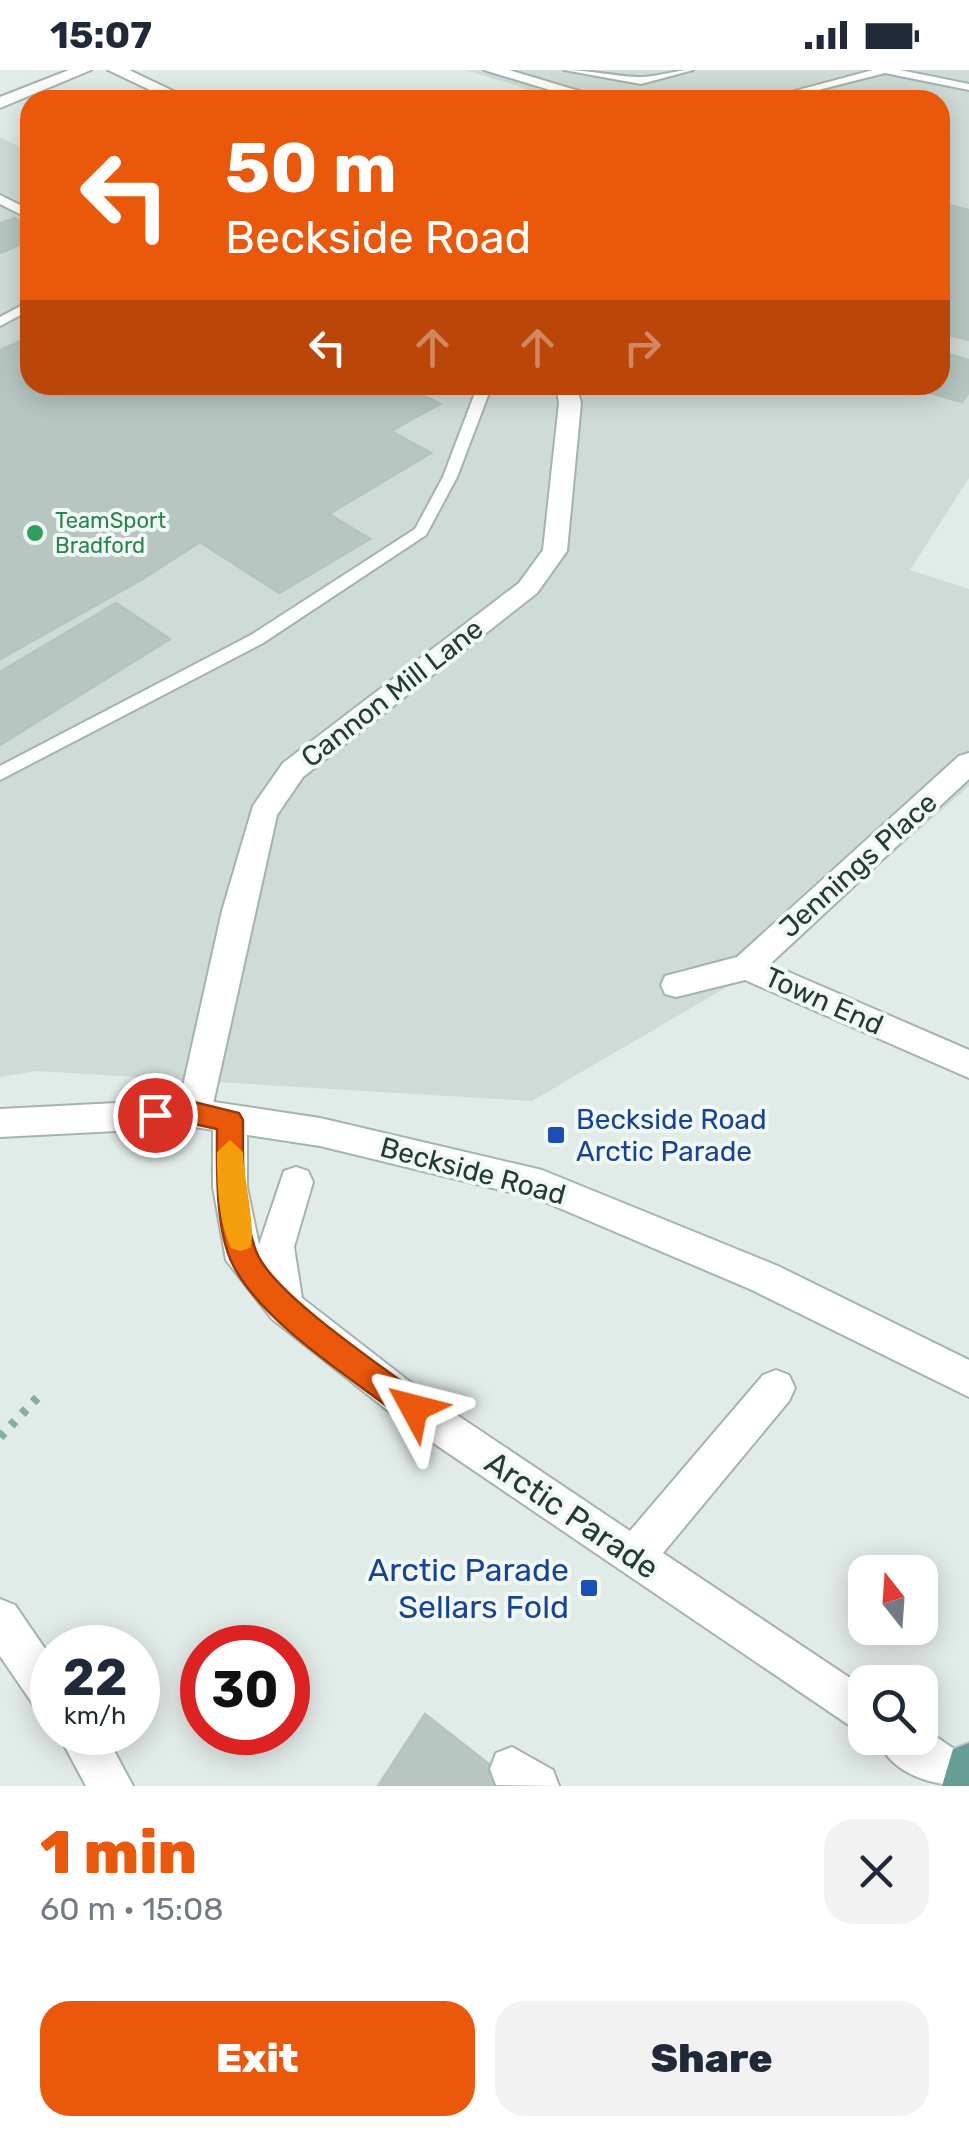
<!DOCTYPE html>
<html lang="en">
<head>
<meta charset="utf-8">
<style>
	:root { --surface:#fff; --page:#f2f2f3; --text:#1f2937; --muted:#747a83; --accent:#ea580c }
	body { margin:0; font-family:Rubik,sans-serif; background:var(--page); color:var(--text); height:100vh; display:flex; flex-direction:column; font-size:38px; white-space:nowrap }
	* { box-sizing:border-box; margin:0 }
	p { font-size:32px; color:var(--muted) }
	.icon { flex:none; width:55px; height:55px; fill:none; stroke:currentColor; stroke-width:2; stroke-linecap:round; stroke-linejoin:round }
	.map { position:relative; height:1716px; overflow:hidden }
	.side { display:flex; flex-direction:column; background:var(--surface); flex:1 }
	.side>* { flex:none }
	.hud { position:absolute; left:20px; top:20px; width:930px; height:305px; border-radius:30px; box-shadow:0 5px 25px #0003; background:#ea580c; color:#fff; overflow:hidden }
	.needle { width:65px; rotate:343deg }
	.controls { position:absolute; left:848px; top:1485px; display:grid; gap:20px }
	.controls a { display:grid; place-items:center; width:90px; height:90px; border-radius:20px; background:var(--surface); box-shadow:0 5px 25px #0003; font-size:50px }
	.speed { position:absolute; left:30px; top:1555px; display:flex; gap:20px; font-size:50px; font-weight:700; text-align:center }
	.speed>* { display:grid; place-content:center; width:130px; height:130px; border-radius:50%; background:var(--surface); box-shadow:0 5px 25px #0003; line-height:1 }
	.speed small { font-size:25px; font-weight:400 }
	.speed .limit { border:15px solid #d22; background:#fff; color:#111 }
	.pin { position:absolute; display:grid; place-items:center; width:85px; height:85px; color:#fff; margin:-42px; border:5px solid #fff; border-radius:50%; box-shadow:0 2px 10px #0007 }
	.me { position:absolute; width:110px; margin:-55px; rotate:308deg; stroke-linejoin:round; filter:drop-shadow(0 0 8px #0008) }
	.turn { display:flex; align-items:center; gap:35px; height:210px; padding:0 40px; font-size:45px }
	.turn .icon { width:130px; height:130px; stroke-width:2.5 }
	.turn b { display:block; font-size:70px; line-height:85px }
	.lanes { display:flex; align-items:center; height:95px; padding:0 40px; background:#0003; justify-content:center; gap:50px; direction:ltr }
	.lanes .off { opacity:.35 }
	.round { display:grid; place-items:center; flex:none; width:105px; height:105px; border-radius:30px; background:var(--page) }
	.headline { display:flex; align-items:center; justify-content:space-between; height:170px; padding:0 40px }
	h1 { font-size:60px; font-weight:800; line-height:75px; color:var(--accent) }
	.button { display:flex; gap:20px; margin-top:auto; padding:20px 40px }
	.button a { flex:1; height:115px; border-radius:30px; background:var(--accent); color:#fff; font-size:40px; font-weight:800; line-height:115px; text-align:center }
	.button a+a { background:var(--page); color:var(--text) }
	.status { display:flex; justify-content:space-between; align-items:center; height:70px; padding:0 50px; background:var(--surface); direction:ltr }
	.status svg { height:28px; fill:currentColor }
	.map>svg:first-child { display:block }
	.built { fill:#cfdbd7 }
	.building { fill:#b7c6c1; stroke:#b4c4bf; stroke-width:2.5 }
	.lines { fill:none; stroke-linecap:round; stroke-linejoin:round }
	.lane-casing { stroke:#a4b3af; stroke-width:4 }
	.street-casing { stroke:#a4b3af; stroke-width:4 }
	.secondary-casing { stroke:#a0b6b1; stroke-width:4 }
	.primary-casing { stroke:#c1c8c7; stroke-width:4 }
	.path { stroke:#83ada5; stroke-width:9; stroke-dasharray:6 10; stroke-linecap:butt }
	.lane { fill:#fff; fill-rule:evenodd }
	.street { fill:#fff; fill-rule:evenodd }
	.secondary { fill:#fff; fill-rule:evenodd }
	.primary { fill:#679f97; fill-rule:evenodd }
	.route { fill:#ea580c; stroke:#983908; stroke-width:2.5 }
	.slow { fill:#f59e0b }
	.leisure-dot { fill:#2e9e5b; stroke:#f1f8f5; stroke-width:4 }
	.transit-dot { fill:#1a4fb4; stroke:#f1f8f5; stroke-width:4 }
	.labels { text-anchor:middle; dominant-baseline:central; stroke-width:8; stroke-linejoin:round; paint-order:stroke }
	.far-leisure-label { font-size:22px; fill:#27864d; stroke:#f1f8f5; text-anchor:start }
	.street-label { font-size:28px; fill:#223b37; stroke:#f1f8f5 }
	.transit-label { font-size:28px; fill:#164399; stroke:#f1f8f5; text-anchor:start }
	.near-street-label { font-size:32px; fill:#223b37; stroke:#f1f8f5 }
	.near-transit-label { font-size:32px; fill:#164399; stroke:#f1f8f5; text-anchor:end }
</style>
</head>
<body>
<div class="status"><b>15:07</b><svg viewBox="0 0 49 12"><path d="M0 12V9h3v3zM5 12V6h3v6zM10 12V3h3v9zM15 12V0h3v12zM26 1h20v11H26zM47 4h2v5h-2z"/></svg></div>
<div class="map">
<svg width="969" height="1716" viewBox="0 0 969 1716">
	<rect width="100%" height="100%" fill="#e1ebe8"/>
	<path class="built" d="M 466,0 L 969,0 L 969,408 L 910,500 L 969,519 L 969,716 L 768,893 L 532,1031 L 37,1001 L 0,1007 L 0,67 L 30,82 L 30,315 L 940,315 L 940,30 L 562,30 Z"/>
	<g class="building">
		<path d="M 940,133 L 969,140 L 969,270 L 940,263 Z"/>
		<path d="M 15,148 L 30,157 L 30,171 L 0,183 L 0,153 Z"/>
		<path d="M 30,267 L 30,315 L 404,315 L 440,334 L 391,361 L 431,383 L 329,444 L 370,469 L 279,523 L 200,472 L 141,510 L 0,417 L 0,280 Z"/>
		<path d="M 940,274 L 947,276 L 942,283 L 969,290 L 969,322 L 962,332 L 910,317 L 904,324 L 871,315 L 940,315 Z"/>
		<path d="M 0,417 L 141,510 L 0,589 Z"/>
		<path d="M 116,533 L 170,569 L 0,675 L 0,602 Z"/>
		<path d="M 425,1644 L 517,1716 L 378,1716 Z"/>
	</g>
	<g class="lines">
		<g class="lane-casing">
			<g id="lane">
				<path d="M 564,0 C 589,0 612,6 637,7 C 655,8 674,0 693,0 L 641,14 Z"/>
				<path d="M 873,0 L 900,0 L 969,14 L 969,20 L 885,3 L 779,30 L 761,30 Z"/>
				<path d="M 0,125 L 30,140 L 30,149 L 0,134 Z"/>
				<path d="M 30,231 L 30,240 L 0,256 L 0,247 Z"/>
				<path d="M 478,315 L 492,315 L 457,407 L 426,465 L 263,573 L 0,710 L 0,696 L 251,565 L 415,459 L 443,407 Z"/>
			</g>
		</g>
		<g class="street-casing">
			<g id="street">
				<path d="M 69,0 L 91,0 L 0,38 L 0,27 Z"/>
				<path d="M 108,0 L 129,0 L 192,30 L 171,30 Z"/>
				<path d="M 484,0 L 509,0 L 609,30 L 583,30 Z"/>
				<path d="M 556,315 L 576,315 L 581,333 L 567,481 L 537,523 L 303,707 L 277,745 L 211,1043 L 206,1053 L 194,1057 L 182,1053 L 177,1043 L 222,841 L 253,736 L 283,693 L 519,513 L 543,480 L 559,333 Z"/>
				<path d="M 969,683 L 969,709 L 770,894 L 969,980 L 969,1008 L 745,910 L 676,927 L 665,924 L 661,915 L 665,906 L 737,887 L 959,686 Z"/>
				<path d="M 230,1036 L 242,1040 L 247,1050 L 247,1117 L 259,1175 L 284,1101 L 296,1097 L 308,1101 L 313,1112 L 294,1177 L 302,1228 L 427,1325 L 630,1461 L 763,1305 L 776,1300 L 789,1305 L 795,1318 L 789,1331 L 663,1483 L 865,1618 L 865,1666 L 401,1351 L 272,1249 L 226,1190 L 213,1117 L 213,1050 L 218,1040 Z"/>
				<path d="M 0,1529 L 15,1535 L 52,1589 L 52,1646 L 37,1640 L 0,1586 Z"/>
				<path d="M 920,1656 L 969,1689 L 969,1716 C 933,1716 891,1705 877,1668 L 920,1668 Z"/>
				<path d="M 57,1662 L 104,1662 L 133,1716 L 86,1716 Z"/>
				<path d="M 512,1677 L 553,1700 L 559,1716 L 496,1715 L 490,1699 L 496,1683 Z"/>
			</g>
		</g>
		<g class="secondary-casing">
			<path id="secondary" d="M 194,1029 L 320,1048 L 542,1100 L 778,1196 L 969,1290 L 969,1327 L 752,1220 L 538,1129 L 320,1076 L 194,1057 L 0,1067 L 0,1039 Z"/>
		</g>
		<g class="primary-casing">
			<path id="primary" d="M 969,1673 L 969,1716 L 942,1716 L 953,1679 Z"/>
		</g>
		<path class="path" d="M 0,1367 L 39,1326"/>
		<use href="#lane" class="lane"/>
		<use href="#street" class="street"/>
		<use href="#secondary" class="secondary"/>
		<use href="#primary" class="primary"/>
	</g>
	<path class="route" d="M 194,1032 L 239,1043 L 243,1050 C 243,1093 241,1140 256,1181 C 272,1224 385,1298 424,1328 L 428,1338 L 424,1349 L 414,1353 L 404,1349 C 352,1308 263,1254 233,1195 C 215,1160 217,1098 217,1059 L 194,1054 L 155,1056 L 142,1045 L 155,1034 Z"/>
	<path class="slow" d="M 230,1070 L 243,1082 C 243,1105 257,1161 250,1178 L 240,1181 L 231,1178 C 218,1149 217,1113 217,1082 Z"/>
	<circle class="leisure-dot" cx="35" cy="463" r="10"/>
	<g class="transit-dot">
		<rect x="546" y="1055" width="20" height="20" rx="5"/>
		<rect x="579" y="1508" width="20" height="20" rx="5"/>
	</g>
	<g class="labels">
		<g class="far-leisure-label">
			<text x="55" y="450">TeamSport<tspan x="55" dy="25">Bradford</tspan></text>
		</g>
		<g class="street-label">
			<text transform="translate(392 623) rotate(-38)">Cannon Mill Lane</text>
			<text transform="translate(858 795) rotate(-42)">Jennings Place</text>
			<text transform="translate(824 931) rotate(24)">Town End</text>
			<text transform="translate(473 1101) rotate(15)">Beckside Road</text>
		</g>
		<g class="transit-label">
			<text x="576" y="1049">Beckside Road<tspan x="576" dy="32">Arctic Parade</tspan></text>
		</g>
		<g class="near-street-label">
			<text transform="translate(572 1445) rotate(34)">Arctic Parade</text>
		</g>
		<g class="near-transit-label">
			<text x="569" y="1500">Arctic Parade<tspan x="569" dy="37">Sellars Fold</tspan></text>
		</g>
	</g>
</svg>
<div class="controls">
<a><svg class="needle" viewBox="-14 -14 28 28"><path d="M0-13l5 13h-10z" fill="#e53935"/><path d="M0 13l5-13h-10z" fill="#747a83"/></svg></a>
<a><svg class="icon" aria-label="search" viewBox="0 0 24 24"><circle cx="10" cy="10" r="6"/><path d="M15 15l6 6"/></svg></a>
</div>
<div class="speed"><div>22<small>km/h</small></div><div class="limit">30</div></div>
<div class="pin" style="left:155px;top:1045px;background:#d93025"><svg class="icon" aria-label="arrive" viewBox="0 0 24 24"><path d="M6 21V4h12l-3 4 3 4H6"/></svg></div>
<svg class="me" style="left:414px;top:1338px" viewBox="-20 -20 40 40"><path d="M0-17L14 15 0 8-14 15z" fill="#ea580c" stroke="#fff" stroke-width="4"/></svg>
<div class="hud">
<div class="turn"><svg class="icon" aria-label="left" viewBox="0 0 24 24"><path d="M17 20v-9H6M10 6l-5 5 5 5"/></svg><div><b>50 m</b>Beckside Road</div></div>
<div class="lanes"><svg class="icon" aria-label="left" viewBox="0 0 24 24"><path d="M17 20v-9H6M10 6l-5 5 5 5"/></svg><svg class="icon off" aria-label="ahead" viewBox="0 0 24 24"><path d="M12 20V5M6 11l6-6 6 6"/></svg><svg class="icon off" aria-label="ahead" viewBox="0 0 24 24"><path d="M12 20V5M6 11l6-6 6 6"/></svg><svg class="icon off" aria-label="right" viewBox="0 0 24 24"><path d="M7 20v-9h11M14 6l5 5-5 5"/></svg></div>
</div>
</div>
<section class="side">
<div class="headline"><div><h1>1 min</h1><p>60 m · 15:08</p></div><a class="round"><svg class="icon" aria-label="close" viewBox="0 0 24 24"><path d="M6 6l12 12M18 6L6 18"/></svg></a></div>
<div class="button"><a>Exit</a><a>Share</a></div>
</section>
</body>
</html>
